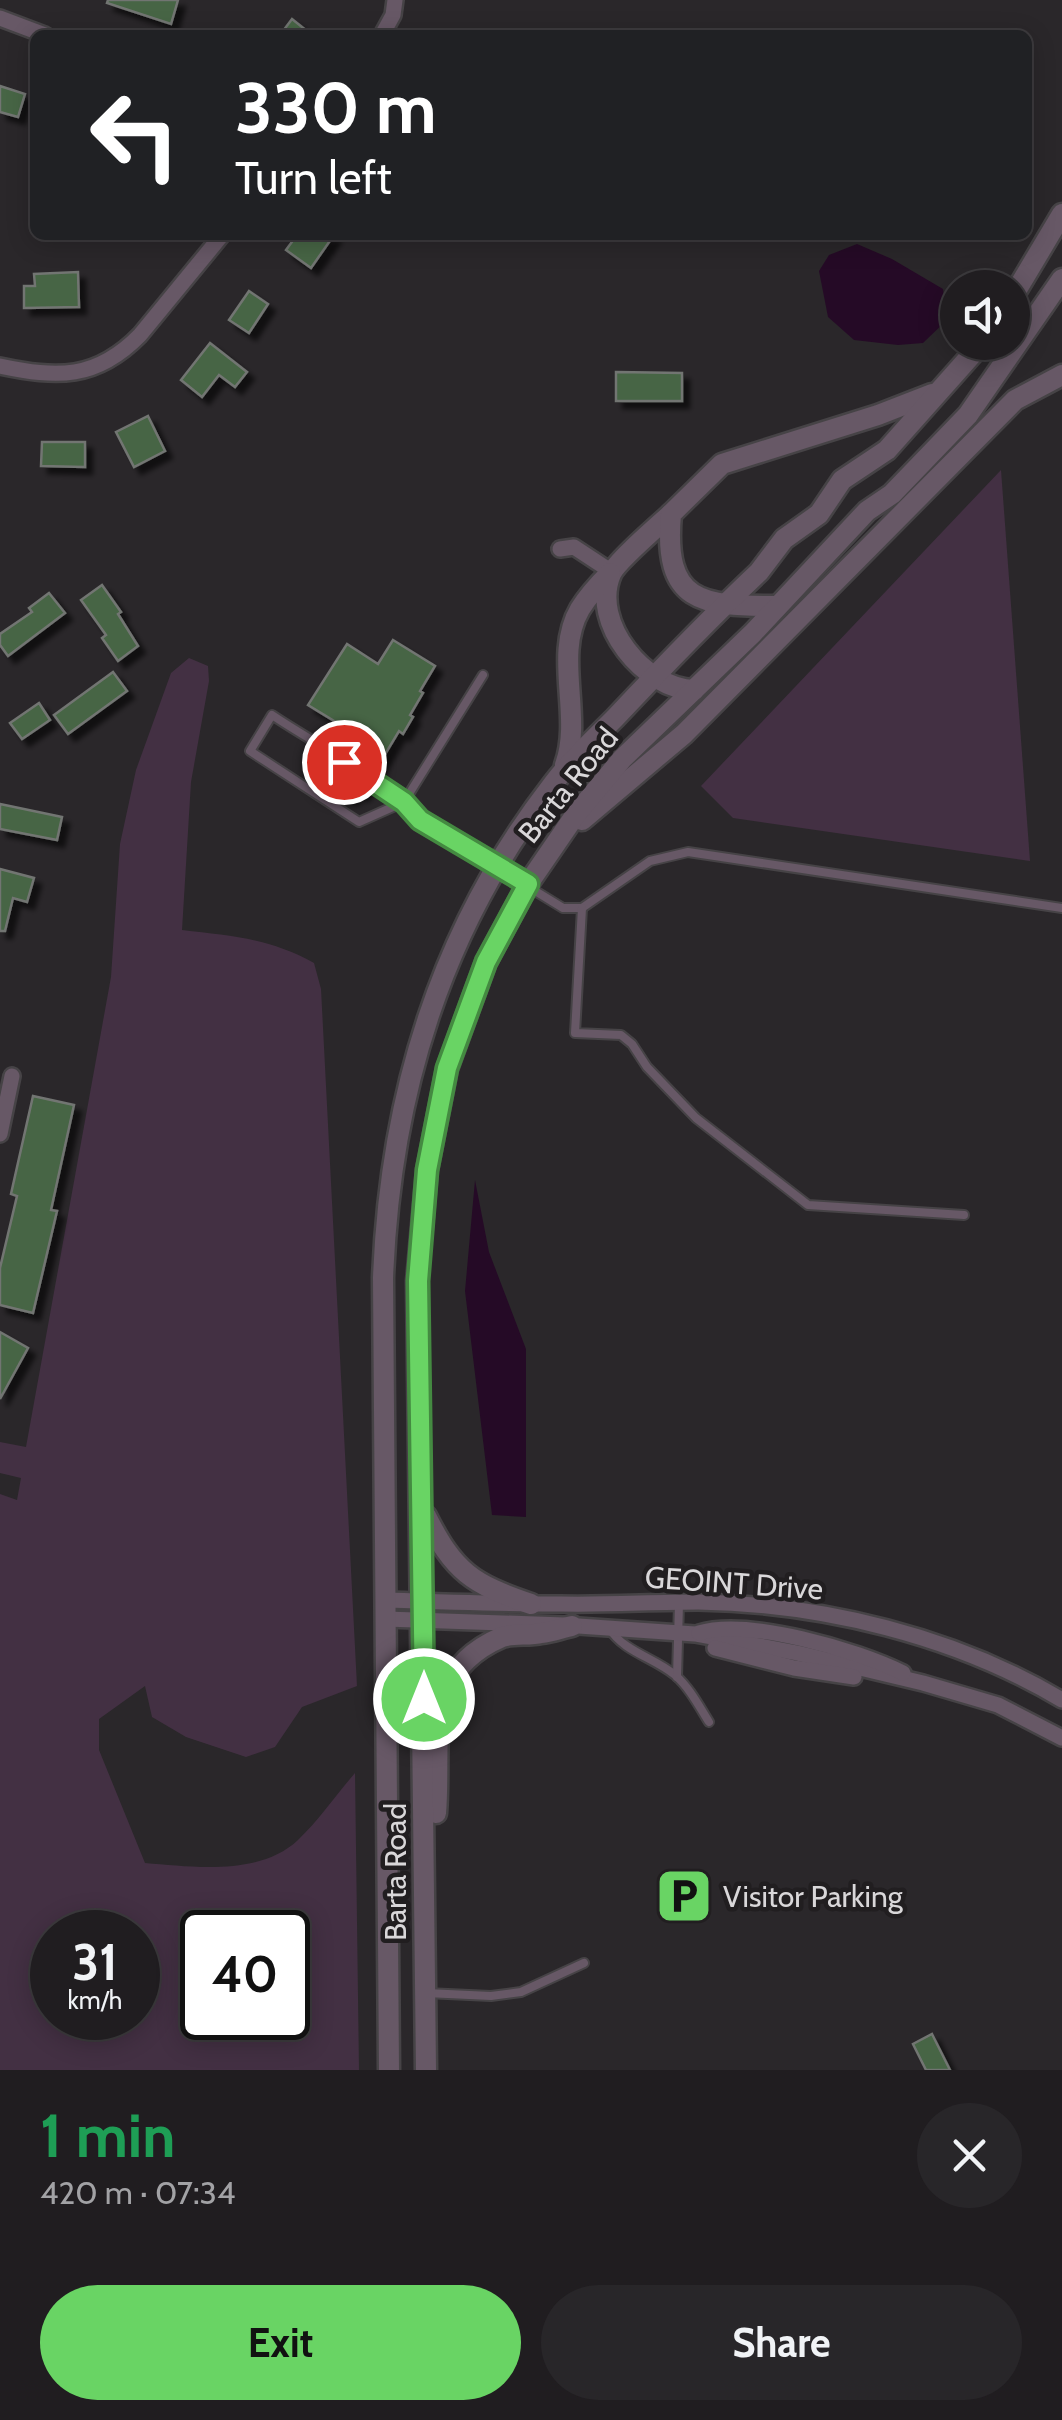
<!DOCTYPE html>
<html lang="en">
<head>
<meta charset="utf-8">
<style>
	:root { --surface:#201d20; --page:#282629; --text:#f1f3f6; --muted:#a2a2a5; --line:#3d3b3e; --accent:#69d464 }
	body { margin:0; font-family:Cabin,sans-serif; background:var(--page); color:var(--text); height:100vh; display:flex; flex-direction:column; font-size:38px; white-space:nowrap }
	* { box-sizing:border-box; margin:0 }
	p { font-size:32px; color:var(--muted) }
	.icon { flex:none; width:55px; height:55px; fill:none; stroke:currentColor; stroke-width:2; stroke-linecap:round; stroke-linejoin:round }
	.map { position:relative; height:2070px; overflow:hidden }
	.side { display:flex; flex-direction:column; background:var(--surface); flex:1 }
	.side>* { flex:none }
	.top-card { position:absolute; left:30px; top:30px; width:1002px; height:210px; border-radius:15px; box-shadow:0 5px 25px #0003,0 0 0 2px var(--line); background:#202124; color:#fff; overflow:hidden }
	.fabs { position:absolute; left:940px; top:270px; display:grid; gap:20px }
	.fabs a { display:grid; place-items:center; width:90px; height:90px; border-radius:50%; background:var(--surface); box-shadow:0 5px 25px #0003,0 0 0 2px var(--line); font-size:50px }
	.speed { position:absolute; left:30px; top:1910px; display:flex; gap:20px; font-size:50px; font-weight:700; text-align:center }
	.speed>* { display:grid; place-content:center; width:130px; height:130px; border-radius:50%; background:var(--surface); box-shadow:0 5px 25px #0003,0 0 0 2px var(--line); line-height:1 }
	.speed small { font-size:25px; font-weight:400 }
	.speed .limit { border:5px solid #111; border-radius:15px; background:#fff; color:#111 }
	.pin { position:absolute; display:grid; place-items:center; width:85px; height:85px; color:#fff; margin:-42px; border:5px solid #fff; border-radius:50%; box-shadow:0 2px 10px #0007 }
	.me { position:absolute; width:110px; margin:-55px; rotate:0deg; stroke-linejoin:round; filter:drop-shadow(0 0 8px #0008) }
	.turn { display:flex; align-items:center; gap:35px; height:210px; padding:0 40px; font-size:45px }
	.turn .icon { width:130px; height:130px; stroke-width:2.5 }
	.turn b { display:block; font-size:70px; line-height:85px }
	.round { display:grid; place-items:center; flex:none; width:105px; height:105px; border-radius:52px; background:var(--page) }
	.overview { display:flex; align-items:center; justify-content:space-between; height:170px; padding:0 40px }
	h1 { font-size:60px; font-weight:700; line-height:75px; color:#1e9e55 }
	.primary-button { display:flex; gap:20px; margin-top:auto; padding:20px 40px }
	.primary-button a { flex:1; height:115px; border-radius:60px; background:var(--accent); color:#111; font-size:40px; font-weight:700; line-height:115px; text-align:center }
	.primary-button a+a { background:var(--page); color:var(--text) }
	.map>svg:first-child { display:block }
	.green { fill:#433043; fill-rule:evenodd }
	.water { fill:#250a26 }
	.building { fill:#466544; stroke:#727572; stroke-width:2.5; filter:url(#shadow) }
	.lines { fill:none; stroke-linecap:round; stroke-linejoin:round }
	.service-casing { stroke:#464346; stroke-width:12 }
	.minor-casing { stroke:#464346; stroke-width:20 }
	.tertiary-casing { stroke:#464346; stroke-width:25 }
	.service { stroke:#675866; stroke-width:8 }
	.minor { stroke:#675866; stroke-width:15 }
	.tertiary { stroke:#675866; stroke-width:20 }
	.route-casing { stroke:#448a41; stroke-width:25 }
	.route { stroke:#69d464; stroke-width:18 }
	.labels { text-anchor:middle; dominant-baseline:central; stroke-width:9; stroke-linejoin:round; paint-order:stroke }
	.street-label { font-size:30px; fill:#d9d7d9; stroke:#211e20 }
	.poi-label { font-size:30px; fill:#d9d7d9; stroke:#211e20; text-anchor:start }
</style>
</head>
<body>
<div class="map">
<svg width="1062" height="2070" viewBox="0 0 1062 2070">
	<defs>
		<filter id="shadow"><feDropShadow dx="7" dy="7" stdDeviation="2.5" flood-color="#0009"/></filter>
	</defs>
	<rect width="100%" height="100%" fill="#2a272a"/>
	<g class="green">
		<path d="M 1001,470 L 1030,861 L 733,818 L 701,786 Z"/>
		<path d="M 189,658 L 208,666 L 209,681 L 191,782 L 182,930 C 232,936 269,938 314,963 L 321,989 L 357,1686 L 302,1707 L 275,1747 L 246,1757 L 186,1737 L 152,1717 L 145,1686 L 99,1719 L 99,1750 L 145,1863 C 194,1867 260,1876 298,1840 C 319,1820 336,1795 355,1773 L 359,2070 L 0,2070 L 0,1494 L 17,1500 L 21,1478 L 0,1473 L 0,1442 L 26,1447 L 111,977 L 120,844 L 136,770 L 171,673 ZM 52,1932 L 138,1932 L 138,2018 L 52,2018 ZM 202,1932 L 288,1932 L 288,2018 L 202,2018 Z"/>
	</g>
	<g class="water">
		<path d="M 857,244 L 892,259 L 943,289 L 947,320 L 923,343 L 898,345 L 854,340 L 828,317 L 819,271 L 829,255 Z"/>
		<path d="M 475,1180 L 489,1252 L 526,1349 L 526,1517 L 492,1515 L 465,1291 Z"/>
	</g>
	<g class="building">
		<path d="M 108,0 L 178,0 L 171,24 L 107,3 Z"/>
		<path d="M 292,19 L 312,35 L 280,35 Z"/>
		<path d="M 0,86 L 25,94 L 18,117 L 0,112 Z"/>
		<path d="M 297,235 L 334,235 L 311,268 L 286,250 Z"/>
		<path d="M 78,272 L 79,307 L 24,308 L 24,286 L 35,286 L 34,274 Z"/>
		<path d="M 249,291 L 268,304 L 249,333 L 229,320 Z"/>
		<path d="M 210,343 L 247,372 L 235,387 L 219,375 L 202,397 L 181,380 Z"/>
		<path d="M 616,372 L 682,373 L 682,401 L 616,401 Z"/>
		<path d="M 148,416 L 165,451 L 134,467 L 116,432 Z"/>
		<path d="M 42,442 L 85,442 L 85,467 L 41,466 Z"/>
		<path d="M 102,585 L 121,612 L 118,614 L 138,646 L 118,661 L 102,638 L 106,635 L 81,600 Z"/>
		<path d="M 49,593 L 65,613 L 8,656 L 0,645 L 0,634 L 32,612 L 29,608 Z"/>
		<path d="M 393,640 L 435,666 L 420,691 L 423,693 L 410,715 L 413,717 L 403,734 L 399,731 L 375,771 L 323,738 L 334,721 L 308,705 L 347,644 L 378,664 Z"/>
		<path d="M 113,672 L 127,691 L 68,734 L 54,715 Z"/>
		<path d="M 39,703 L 50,720 L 22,739 L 10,723 Z"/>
		<path d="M 315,751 L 367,784 L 361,793 L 355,789 L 350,797 L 319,778 L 324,770 L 309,761 Z"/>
		<path d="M 0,804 L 62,817 L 57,840 L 0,829 Z"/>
		<path d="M 0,869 L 34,878 L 27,902 L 13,898 L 5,931 L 0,931 Z"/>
		<path d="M 33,1096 L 74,1105 L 51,1210 L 57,1211 L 33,1313 L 0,1305 L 0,1268 L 17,1196 L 11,1194 Z"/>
		<path d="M 0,1332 L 28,1348 L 0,1399 Z"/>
		<path d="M 932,2034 L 950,2070 L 926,2070 L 913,2044 Z"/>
	</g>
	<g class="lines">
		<g class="service-casing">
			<g id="service">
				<path d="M 483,675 L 404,802 L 359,822 L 250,751 L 272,715 C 321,748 380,775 419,820 L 563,908 L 582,908 L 650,861 L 688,852 L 1062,908"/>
				<path d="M 582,908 L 575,1033 L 621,1035 L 632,1044 L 647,1067 L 696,1118 L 808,1205 L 964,1215"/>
				<path d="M 609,1628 C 624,1652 653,1657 675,1675 C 689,1687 699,1706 709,1722"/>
				<path d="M 677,1677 L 679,1603"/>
				<path d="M 426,1993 L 491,1996 L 521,1992 L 584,1963"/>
			</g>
		</g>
		<g class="minor-casing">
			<g id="minor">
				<path d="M 0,18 L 45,35"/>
				<path d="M 382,35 L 393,15 L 395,0"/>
				<path d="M 0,366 C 57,378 96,380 140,335 L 222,235"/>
				<path d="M 560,549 L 574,547 L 612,572"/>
				<path d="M 0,1134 L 12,1076"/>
				<path d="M 386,1600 C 444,1602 503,1604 561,1604 C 607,1605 652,1602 698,1602 C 822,1604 955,1636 1062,1700"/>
				<path d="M 386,1619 L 564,1625 L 695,1634 L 797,1653 L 923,1683 L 998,1705 L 1062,1738"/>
				<path d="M 699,1633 C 748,1618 857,1650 903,1673"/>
				<path d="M 715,1648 L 794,1668 L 854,1677"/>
			</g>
		</g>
		<g class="tertiary-casing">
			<g id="tertiary">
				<path d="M 1012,298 L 1062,214"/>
				<path d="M 671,514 C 659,525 616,562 611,574 C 590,623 645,689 694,690"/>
				<path d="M 776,606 C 701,606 663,603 671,514 L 722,464 L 878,415 L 932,394"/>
				<path d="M 565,765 C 583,716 553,655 580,609 C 588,596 599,584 610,573"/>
				<path d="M 582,820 L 684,734 L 1015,400 L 1062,375"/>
				<path d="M 426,1516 C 454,1572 472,1584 531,1604"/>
				<path d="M 436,1813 C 442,1741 420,1672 502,1637 C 514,1633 529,1636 541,1633 C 552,1632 562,1628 572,1626"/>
				<path d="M 389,2070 L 383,1278 C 390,1096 440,930 553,784 C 571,760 594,739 615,718 C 662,668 709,619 759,572 L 784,539 L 819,514 L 842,480 L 887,450 L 983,342"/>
				<path d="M 426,2070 L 417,1281 L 427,1170 L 447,1069 L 486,962 L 528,884 L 576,814 L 622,759 L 753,633 L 867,511 L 892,494 L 968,415 L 1062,279"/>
			</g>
		</g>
		<use href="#service" class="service"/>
		<use href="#minor" class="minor"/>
		<use href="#tertiary" class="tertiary"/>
	</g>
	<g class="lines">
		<g class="route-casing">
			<path id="route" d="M 344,762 L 404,802 L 420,820 L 528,884 L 486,962 L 447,1068 L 427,1170 L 418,1281 L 424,1699"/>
		</g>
		<use href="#route" class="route"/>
	</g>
	<defs>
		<g id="parking-square" transform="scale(2.875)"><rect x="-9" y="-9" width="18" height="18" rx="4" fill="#69d464" stroke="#211e20"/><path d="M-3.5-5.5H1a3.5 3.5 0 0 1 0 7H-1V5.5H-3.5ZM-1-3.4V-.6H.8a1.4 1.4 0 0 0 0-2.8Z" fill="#111"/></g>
	</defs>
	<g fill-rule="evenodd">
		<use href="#parking-square" x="684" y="1896"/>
	</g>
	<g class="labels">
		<g class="street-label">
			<text transform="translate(568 785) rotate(-51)">Barta Road</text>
			<text transform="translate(734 1583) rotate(4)">GEOINT Drive</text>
			<text transform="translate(395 1872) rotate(-90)">Barta Road</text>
		</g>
		<g class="poi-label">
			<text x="723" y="1896">Visitor Parking</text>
		</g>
	</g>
</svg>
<div class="fabs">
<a><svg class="icon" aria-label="sound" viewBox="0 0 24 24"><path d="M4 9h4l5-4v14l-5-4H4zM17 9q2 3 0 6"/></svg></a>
</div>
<div class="speed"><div>31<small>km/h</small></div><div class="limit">40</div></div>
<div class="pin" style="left:344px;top:762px;background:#d93025"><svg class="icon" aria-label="arrive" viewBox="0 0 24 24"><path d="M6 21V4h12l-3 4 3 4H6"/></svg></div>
<svg class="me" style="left:424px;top:1699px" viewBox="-20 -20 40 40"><circle r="17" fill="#69d464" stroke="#fff" stroke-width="3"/><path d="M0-11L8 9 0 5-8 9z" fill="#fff"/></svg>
<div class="top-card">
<div class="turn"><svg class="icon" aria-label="left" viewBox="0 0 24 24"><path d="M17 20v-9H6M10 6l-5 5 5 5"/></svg><div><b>330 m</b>Turn left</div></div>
</div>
</div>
<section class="side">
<div class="overview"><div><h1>1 min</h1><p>420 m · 07:34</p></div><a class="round"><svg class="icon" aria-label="close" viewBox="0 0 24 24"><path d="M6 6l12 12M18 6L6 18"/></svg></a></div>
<div class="primary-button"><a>Exit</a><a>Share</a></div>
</section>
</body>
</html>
